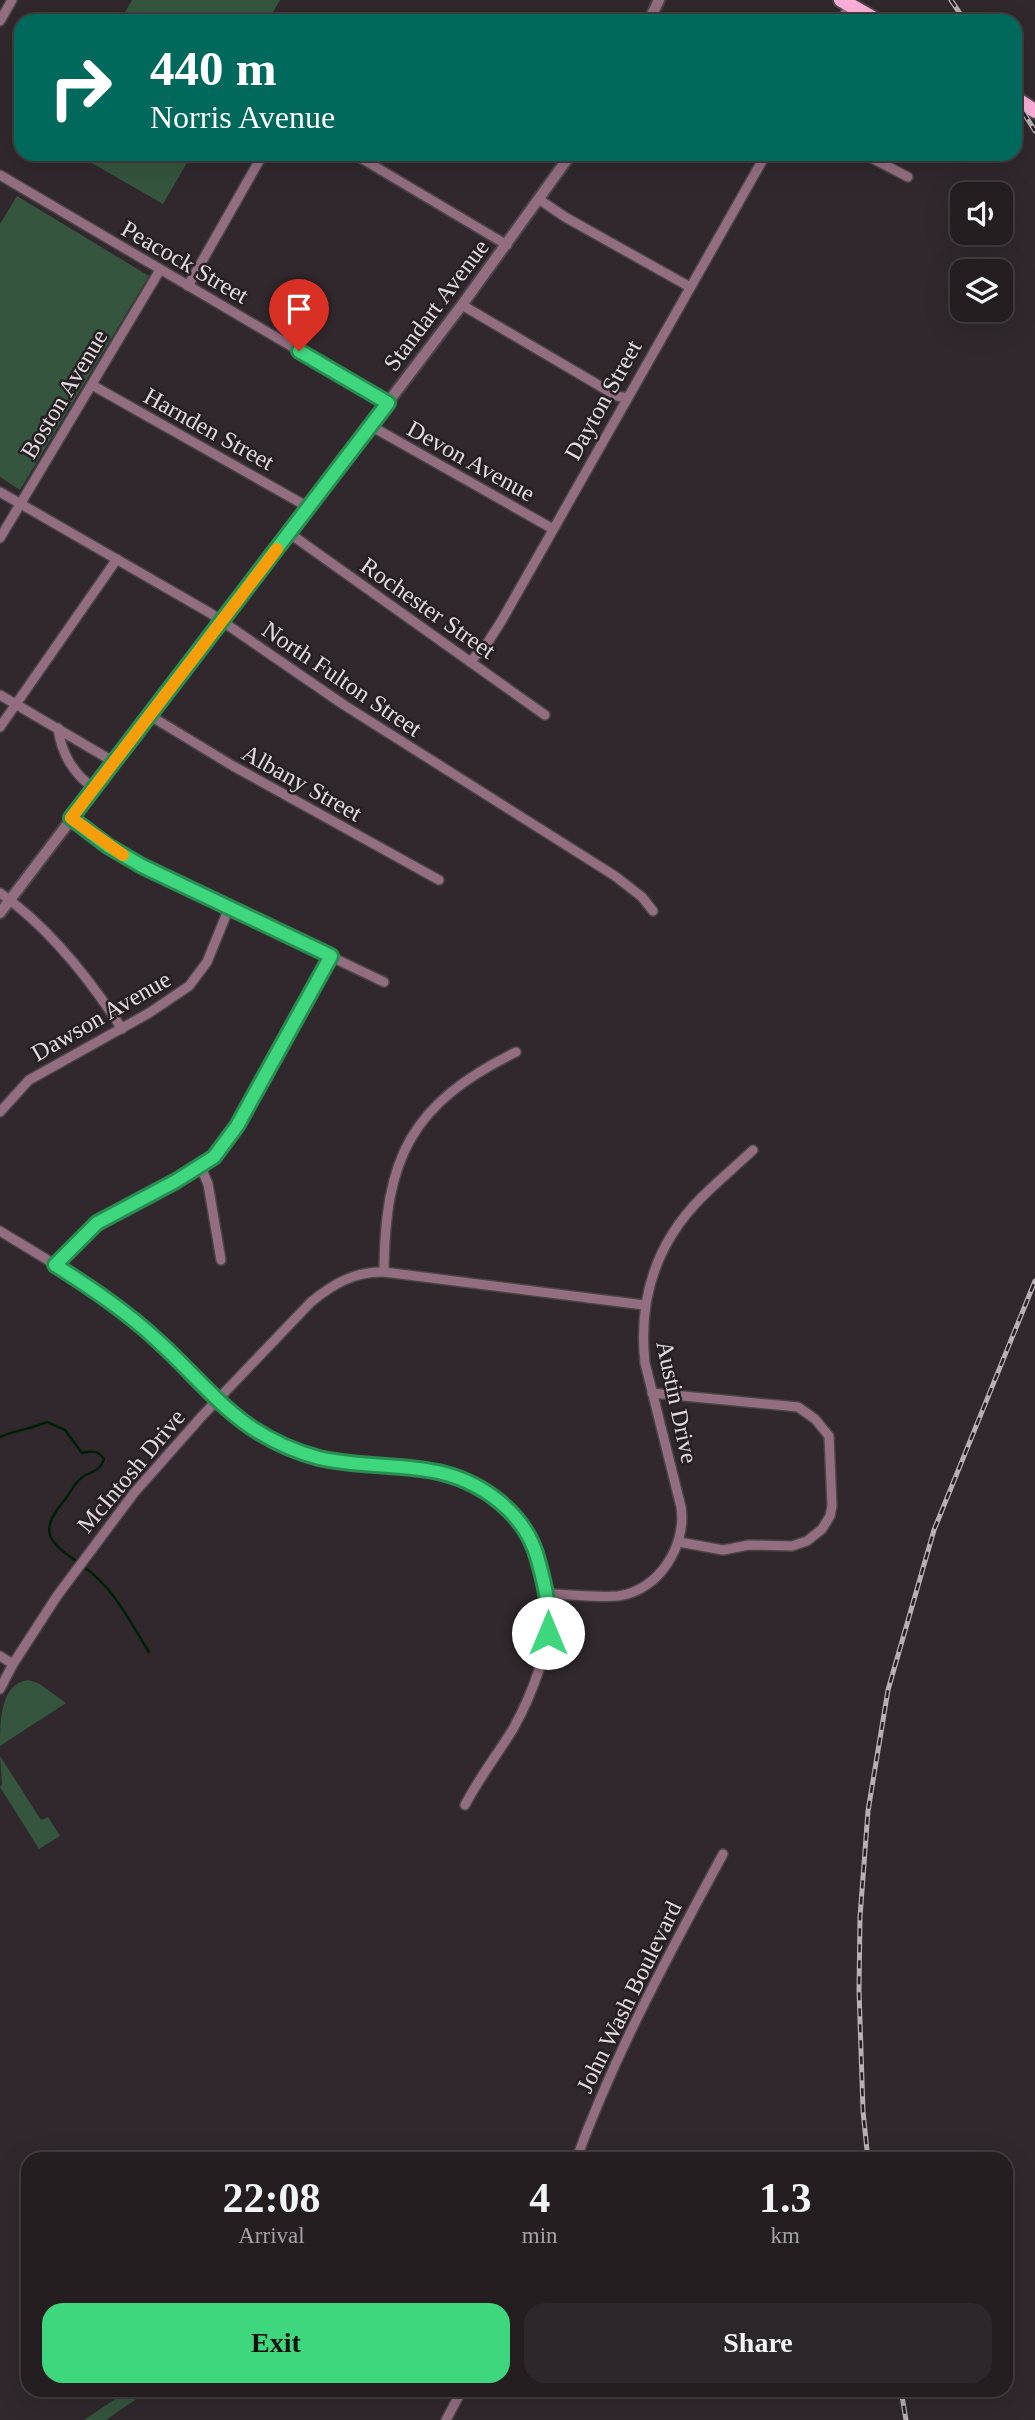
<!DOCTYPE html>
<html lang="en">
<head>
<meta charset="utf-8">
<style>
	:root { --surface:#241e21; --page:#2c272a; --text:#f1f3f6; --muted:#a3a2a5; --line:#413c3f; --accent:#3fd77d }
	body { margin:0; font-family:"Times New Roman",serif; background:var(--page); color:var(--text); height:100vh; display:flex; flex-direction:column; font-size:26px; white-space:nowrap }
	* { box-sizing:border-box; margin:0 }
	p { font-size:23px; color:var(--muted) }
	.icon { flex:none; width:38px; height:38px; fill:none; stroke:currentColor; stroke-width:2; stroke-linecap:round; stroke-linejoin:round }
	.map { position:relative; flex:1; overflow:hidden }
	.drawer { position:absolute; left:21px; top:2152px; width:992px; height:245px; display:flex; flex-direction:column; background:var(--surface); border-radius:21px; box-shadow:0 7px 28px #0002,0 0 0 2px var(--line) }
	.drawer>* { flex:none }
	.guide { position:absolute; left:14px; top:14px; width:1008px; height:147px; border-radius:21px; box-shadow:0 7px 28px #0002,0 0 0 2px var(--line); background:#00695c; color:#fff; overflow:hidden }
	.buttons { position:absolute; left:950px; top:182px; display:grid; gap:14px }
	.buttons a { display:grid; place-items:center; width:63px; height:63px; border-radius:14px; background:var(--surface); box-shadow:0 7px 28px #0002,0 0 0 2px var(--line); font-size:35px }
	.pin { position:absolute; display:grid; place-items:center; width:60px; height:60px; color:#fff; margin:-72px -30px; border-radius:50% 50% 50% 0; rotate:-45deg; box-shadow:0 0 7px #0007 }
	.pin .icon { rotate:45deg }
	.me { position:absolute; width:77px; margin:-38px; rotate:0deg; stroke-linejoin:round; filter:drop-shadow(0 0 5px #0008) }
	.turn { display:flex; align-items:center; gap:24px; height:147px; padding:0 21px; font-size:32px }
	.turn .icon { width:91px; height:91px; stroke-width:2.5 }
	.turn b { display:block; font-size:49px; line-height:60px }
	.eta { display:flex; justify-content:space-evenly; align-items:center; height:119px; text-align:center }
	.eta b { font-size:42px; font-weight:700; line-height:49px }
	.cta { display:flex; gap:14px; margin-top:auto; padding:14px 21px }
	.cta a { flex:1; height:80px; border-radius:21px; background:var(--accent); color:#111; font-size:28px; font-weight:700; line-height:80px; text-align:center }
	.cta a+a { background:var(--page); color:var(--text) }
	.map>svg:first-child { display:block }
	.green { fill:#35553e }
	.lines { fill:none; stroke-linecap:round; stroke-linejoin:round }
	.stream { stroke:#001f09; stroke-width:2.5 }
	.minor-casing { stroke:#4c4548; stroke-width:12 }
	.tertiary-casing { stroke:#4c4548; stroke-width:14 }
	.primary-casing { stroke:#4c4548; stroke-width:18 }
	.minor { stroke:#936e81; stroke-width:9 }
	.tertiary { stroke:#936e81; stroke-width:10 }
	.primary { stroke:#fcb0d9; stroke-width:14 }
	.rail-casing { stroke:#b6b0b3; stroke-width:5 }
	.rail { stroke:#261f23; stroke-width:2.5; stroke-dasharray:8; stroke-linecap:butt }
	.route-casing { stroke:#298c51; stroke-width:18 }
	.route { stroke:#3fd77d; stroke-width:12 }
	.slow { stroke:#f59e0b; stroke-width:12 }
	.labels { text-anchor:middle; dominant-baseline:central; stroke-width:5; stroke-linejoin:round; paint-order:stroke }
	.street-label { font-size:24px; fill:#e1dbde; stroke:#261f23 }
</style>
</head>
<body>
<div class="map">
<svg width="1035" height="2420" viewBox="0 0 1035 2420">
	<rect width="100%" height="100%" fill="#30282c"/>
	<g class="green">
		<path d="M 132,0 L 280,0 L 268,21 L 120,21 Z"/>
		<path d="M 76,154 L 192,154 L 163,204 Z"/>
		<path d="M 17,196 L 149,276 L 20,490 L 0,477 L 0,224 Z"/>
		<path d="M 28,1680 L 38,1683 L 66,1703 L 0,1746 C 0,1721 0,1684 28,1680 Z"/>
		<path d="M 0,1756 L 41,1820 L 48,1817 L 60,1836 L 39,1849 L 0,1787 L 2,1784 Z"/>
		<path d="M 127,2391 L 148,2391 L 106,2420 L 84,2420 Z"/>
	</g>
	<g class="lines">
		<g class="stream">
			<path d="M 0,1437 C 15,1430 31,1429 47,1422 L 65,1430 L 82,1453 C 92,1451 98,1450 104,1459 C 101,1470 93,1471 84,1476 C 74,1482 71,1493 63,1502 C 38,1532 49,1542 79,1563"/>
			<path d="M 84,1567 C 114,1588 130,1622 149,1652"/>
		</g>
		<g class="minor-casing">
			<g id="minor">
				<path d="M 0,21 L 12,0"/>
				<path d="M 841,21 L 850,5"/>
				<path d="M 354,154 L 507,245"/>
				<path d="M 864,154 L 908,177"/>
				<path d="M 0,175 L 388,403"/>
				<path d="M 540,200 L 565,217 L 690,287"/>
				<path d="M 188,286 L 263,154"/>
				<path d="M 462,305 L 617,396 L 627,398"/>
				<path d="M 92,385 L 308,507"/>
				<path d="M 371,426 L 553,529"/>
				<path d="M 0,492 L 210,613 L 344,705 L 615,876 L 642,897 L 653,911"/>
				<path d="M 289,533 L 545,715"/>
				<path d="M 0,538 L 160,270"/>
				<path d="M 470,662 L 488,642 L 502,620 L 766,154"/>
				<path d="M 0,695 L 114,762"/>
				<path d="M 149,715 L 233,766 L 439,880"/>
				<path d="M 0,727 L 117,559"/>
				<path d="M 58,728 C 61,753 74,775 94,788"/>
				<path d="M 71,818 L 108,846 L 160,875 L 384,982"/>
				<path d="M 0,893 C 50,928 89,978 122,1029"/>
				<path d="M 0,1112 L 29,1080 L 149,1013 L 189,986 L 207,962 L 229,908"/>
				<path d="M 201,1167 L 208,1184 L 221,1260"/>
				<path d="M 0,1231 C 49,1261 101,1291 145,1329 C 185,1364 220,1411 268,1437 C 299,1454 334,1463 369,1465 C 390,1467 412,1466 433,1470 C 464,1475 492,1492 514,1516 C 529,1532 536,1551 541,1572 C 544,1582 548,1593 549,1603 C 554,1640 531,1697 513,1729 C 497,1755 479,1778 465,1805"/>
				<path d="M 55,1265 L 97,1223 L 176,1181 L 214,1157 L 237,1126 L 331,956"/>
				<path d="M 384,1272 C 385,1157 411,1104 516,1052"/>
				<path d="M 652,1393 L 798,1407 L 815,1419 L 829,1436 L 832,1506 L 830,1516 L 822,1529 L 807,1541 L 792,1546 L 749,1545 L 723,1550 L 679,1542"/>
				<path d="M 547,1594 C 571,1594 594,1598 618,1596 C 659,1591 687,1545 681,1507 L 645,1363 C 638,1299 655,1244 702,1197 C 718,1181 736,1166 753,1150"/>
				<path d="M 0,1656 L 13,1664"/>
				<path d="M 0,1689 L 13,1664 L 57,1596 L 134,1493 L 202,1416 L 311,1302 C 333,1284 355,1271 384,1272 L 644,1305"/>
				<path d="M 576,2160 C 615,2053 669,1954 723,1854"/>
				<path d="M 446,2420 L 462,2390"/>
			</g>
		</g>
		<g class="tertiary-casing">
			<g id="tertiary">
				<path d="M 649,21 L 659,0"/>
				<path d="M 0,913 L 462,305 L 571,154"/>
			</g>
		</g>
		<g class="primary-casing">
			<g id="primary">
				<path d="M 841,0 L 878,21"/>
				<path d="M 1015,98 L 1035,111"/>
			</g>
		</g>
		<use href="#minor" class="minor"/>
		<use href="#tertiary" class="tertiary"/>
		<use href="#primary" class="primary"/>
		<g class="rail-casing">
			<g id="rail">
				<path d="M 951,0 L 965,21"/>
				<path d="M 1015,99 L 1035,131"/>
				<path d="M 868,2160 L 863,2111 L 859,1990 L 860,1917 L 868,1811 L 888,1690 L 934,1530 L 1035,1281"/>
				<path d="M 901,2390 L 906,2420"/>
			</g>
		</g>
		<use href="#rail" class="rail"/>
	</g>
	<g class="lines">
		<g class="route-casing">
			<path id="route" d="M 299,351 L 388,403 L 71,818 L 108,846 L 142,866 L 331,956 L 237,1126 L 214,1157 L 176,1181 L 97,1223 L 55,1265 C 91,1288 127,1312 158,1341 C 189,1369 217,1404 252,1428 C 272,1441 296,1452 319,1458 C 386,1473 444,1455 501,1503 C 520,1519 532,1537 538,1560 C 545,1585 550,1607 548,1633"/>
		</g>
		<use href="#route" class="route"/>
		<path class="slow" d="M 123,855 L 71,818 L 277,549"/>
	</g>
	<g class="labels">
		<g class="street-label">
			<text transform="translate(185 262) rotate(30)">Peacock Street</text>
			<text transform="translate(436 305) rotate(-53)">Standart Avenue</text>
			<text transform="translate(64 394) rotate(-59)">Boston Avenue</text>
			<text transform="translate(603 400) rotate(-61)">Dayton Street</text>
			<text transform="translate(209 429) rotate(29)">Harnden Street</text>
			<text transform="translate(471 461) rotate(29)">Devon Avenue</text>
			<text transform="translate(428 608) rotate(35)">Rochester Street</text>
			<text transform="translate(342 679) rotate(34)">North Fulton Street</text>
			<text transform="translate(302 783) rotate(29)">Albany Street</text>
			<text transform="translate(101 1016) rotate(-30)">Dawson Avenue</text>
			<text transform="translate(677 1402) rotate(78)">Austin Drive</text>
			<text transform="translate(131 1471) rotate(-50)">McIntosh Drive</text>
			<text transform="translate(629 1997) rotate(-64)">John Wash Boulevard</text>
		</g>
	</g>
</svg>
<div class="buttons">
<a><svg class="icon" aria-label="sound" viewBox="0 0 24 24"><path d="M4 9h4l5-4v14l-5-4H4zM17 9q2 3 0 6"/></svg></a>
<a><svg class="icon" aria-label="layers" viewBox="0 0 24 24"><path d="M12 4l9 5-9 5-9-5zM3 14l9 5 9-5"/></svg></a>
</div>
<div class="pin" style="left:299px;top:351px;background:#d93025"><svg class="icon" aria-label="arrive" viewBox="0 0 24 24"><path d="M6 21V4h12l-3 4 3 4H6"/></svg></div>
<svg class="me" style="left:548px;top:1633px" viewBox="-20 -20 40 40"><circle r="19" fill="#fff"/><path d="M0-13L10 11 0 6-10 11z" fill="#3fd77d"/></svg>
<div class="guide">
<div class="turn"><svg class="icon" aria-label="right" viewBox="0 0 24 24"><path d="M7 20v-9h11M14 6l5 5-5 5"/></svg><div><b>440 m</b>Norris Avenue</div></div>
</div>
<section class="drawer">
<div class="eta">
<div><b>22:08</b><p>Arrival</p></div>
<div><b>4</b><p>min</p></div>
<div><b>1.3</b><p>km</p></div>
</div>
<div class="cta"><a>Exit</a><a>Share</a></div>
</section>
</div>
</body>
</html>
